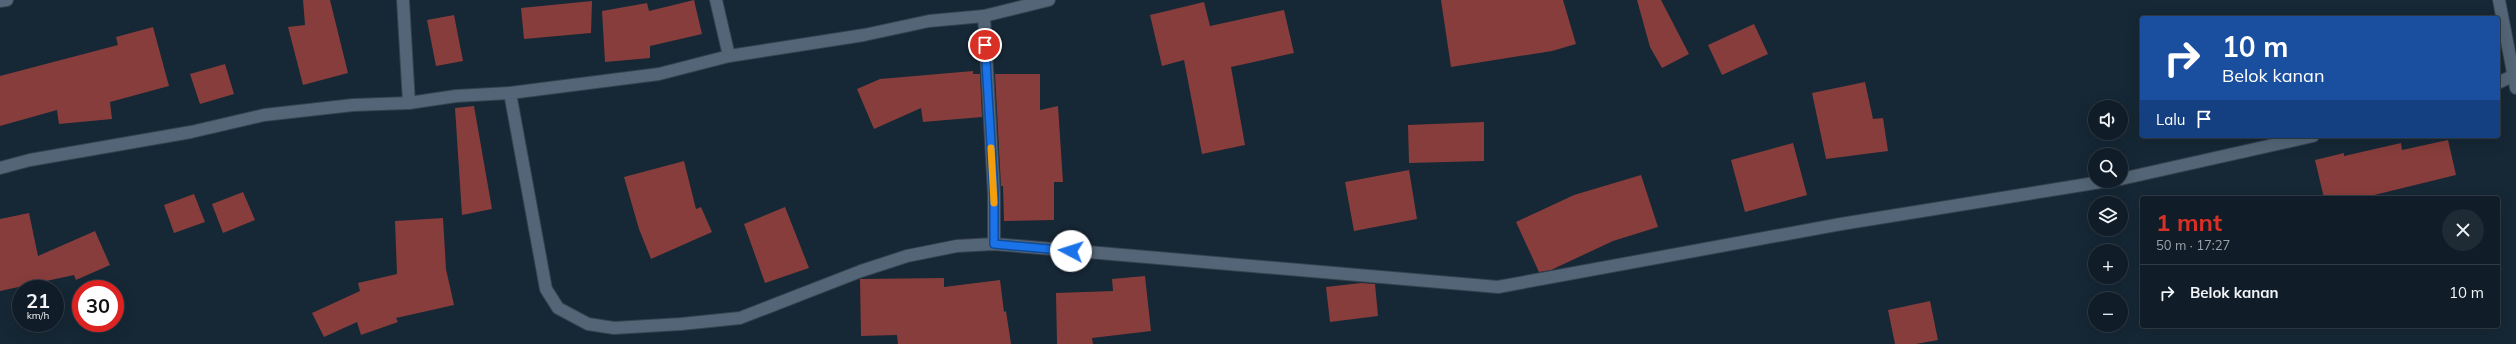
<!DOCTYPE html>
<html lang="id">
<head>
<meta charset="utf-8">
<style>
	:root { --surface:#101d28; --page:#1e2a34; --text:#f1f3f6; --muted:#9ca2a8; --line:#303b45; --accent:#d93025 }
	body { margin:0; font-family:Mulish,sans-serif; background:var(--page); color:var(--text); height:100vh; display:flex; flex-direction:column; font-size:15px; white-space:nowrap }
	* { box-sizing:border-box; margin:0 }
	p { font-size:13px; color:var(--muted) }
	.icon { flex:none; width:22px; height:22px; fill:none; stroke:currentColor; stroke-width:2; stroke-linecap:round; stroke-linejoin:round }
	.map { position:relative; flex:1; overflow:hidden }
	.side { position:absolute; left:2140px; top:196px; width:360px; height:132px; display:flex; flex-direction:column; background:var(--surface); border-radius:4px; box-shadow:0 4px 16px #0002,0 0 0 1px var(--line) }
	.side>* { flex:none }
	.top-card { position:absolute; left:2140px; top:16px; width:360px; height:122px; border-radius:4px; box-shadow:0 4px 16px #0002,0 0 0 1px var(--line); background:#1a4fa0; color:#fff; overflow:hidden }
	.buttons { position:absolute; left:2088px; top:100px; display:grid; gap:8px }
	.buttons a { display:grid; place-items:center; width:40px; height:40px; border-radius:50%; background:var(--surface); box-shadow:0 4px 16px #0002,0 0 0 1px var(--line); font-size:20px }
	.speed { position:absolute; left:12px; top:280px; display:flex; gap:8px; font-size:20px; font-weight:700; text-align:center }
	.speed>* { display:grid; place-content:center; width:52px; height:52px; border-radius:50%; background:var(--surface); box-shadow:0 4px 16px #0002,0 0 0 1px var(--line); line-height:1 }
	.speed small { font-size:10px; font-weight:400 }
	.speed .limit { border:6px solid #d22; background:#fff; color:#111 }
	.pin { position:absolute; display:grid; place-items:center; width:34px; height:34px; color:#fff; margin:-17px; border:2px solid #fff; border-radius:50%; box-shadow:0 1px 4px #0007 }
	.me { position:absolute; width:44px; margin:-22px; rotate:275deg; stroke-linejoin:round; filter:drop-shadow(0 0 3px #0008) }
	.turn { display:flex; align-items:center; gap:14px; height:84px; padding:0 16px; font-size:18px }
	.turn .icon { width:52px; height:52px; stroke-width:2.5 }
	.turn b { display:block; font-size:28px; line-height:34px }
	.then { display:flex; align-items:center; height:38px; padding:0 16px; background:#0003; gap:8px; font-size:15px }
	.round { display:grid; place-items:center; flex:none; width:42px; height:42px; border-radius:21px; background:var(--page) }
	.headline { display:flex; align-items:center; justify-content:space-between; height:68px; padding:0 16px }
	h1 { font-size:24px; font-weight:700; line-height:30px; color:var(--accent) }
	ul { padding:0; list-style:none }
	li { display:flex; align-items:center; gap:12px; height:56px; padding:0 16px; border-top:1px solid var(--line) }
	li div { flex:1 }
	li b { display:block; font-size:15px }
	li em { font-style:normal }
	.map>svg:first-child { display:block }
	.building { fill:#873d3b }
	.lines { fill:none; stroke-linecap:round; stroke-linejoin:round }
	.street-casing { stroke:#35414e; stroke-width:14 }
	.street { stroke:#536576; stroke-width:12 }
	.route-casing { stroke:#114b97; stroke-width:10 }
	.route { stroke:#1a73e8; stroke-width:7 }
	.slow { stroke:#f59e0b; stroke-width:7 }
</style>
</head>
<body>
<div class="map">
<svg width="2516" height="344" viewBox="0 0 2516 344">
	<rect width="100%" height="100%" fill="#162735"/>
	<g class="building">
		<path d="M 303,0 L 330,0 L 348,73 L 303,85 L 288,27 L 305,25 Z"/>
		<path d="M 694,0 L 702,34 L 650,46 L 650,58 L 605,62 L 602,11 L 647,3 L 649,11 Z"/>
		<path d="M 1441,0 L 1563,0 L 1576,44 L 1552,51 L 1451,67 Z"/>
		<path d="M 1637,0 L 1661,0 L 1689,54 L 1662,68 L 1650,47 Z"/>
		<path d="M 592,1 L 591,33 L 524,39 L 521,8 Z"/>
		<path d="M 1204,2 L 1210,26 L 1284,10 L 1294,53 L 1231,67 L 1245,145 L 1202,154 L 1184,60 L 1162,66 L 1150,15 Z"/>
		<path d="M 454,15 L 463,61 L 436,66 L 427,20 Z"/>
		<path d="M 1754,24 L 1768,54 L 1722,75 L 1708,45 Z"/>
		<path d="M 153,27 L 169,86 L 110,102 L 112,119 L 59,124 L 57,110 L 0,126 L 0,76 L 118,45 L 116,37 Z"/>
		<path d="M 225,64 L 234,94 L 200,104 L 190,74 Z"/>
		<path d="M 973,71 L 973,74 L 980,74 L 982,117 L 923,122 L 921,108 L 874,129 L 857,89 L 880,79 Z"/>
		<path d="M 995,74 L 1040,74 L 1040,110 L 1058,106 L 1063,182 L 1054,182 L 1054,220 L 1004,221 L 1003,186 L 1001,186 Z"/>
		<path d="M 1865,82 L 1873,119 L 1883,118 L 1888,151 L 1826,159 L 1812,93 Z"/>
		<path d="M 474,106 L 492,209 L 462,215 L 455,108 Z"/>
		<path d="M 1484,122 L 1484,161 L 1409,163 L 1408,125 Z"/>
		<path d="M 2448,140 L 2456,175 L 2362,198 L 2324,198 L 2315,160 L 2344,153 L 2344,156 L 2401,143 L 2402,150 Z"/>
		<path d="M 1793,143 L 1807,195 L 1745,212 L 1731,160 Z"/>
		<path d="M 684,161 L 696,209 L 701,207 L 712,232 L 651,259 L 639,229 L 624,177 Z"/>
		<path d="M 1409,170 L 1417,219 L 1354,231 L 1345,182 Z"/>
		<path d="M 1641,175 L 1658,227 L 1613,241 L 1551,270 L 1539,272 L 1516,222 L 1574,195 Z"/>
		<path d="M 243,192 L 255,220 L 223,233 L 212,204 Z"/>
		<path d="M 194,194 L 205,222 L 174,233 L 164,205 Z"/>
		<path d="M 785,207 L 809,268 L 765,283 L 744,224 Z"/>
		<path d="M 29,213 L 38,256 L 95,231 L 110,265 L 76,280 L 74,275 L 0,291 L 0,219 Z"/>
		<path d="M 443,218 L 446,269 L 454,305 L 396,318 L 398,322 L 361,335 L 357,322 L 324,337 L 312,313 L 360,291 L 358,283 L 397,274 L 395,221 Z"/>
		<path d="M 1145,276 L 1151,331 L 1092,338 L 1093,344 L 1057,344 L 1056,293 L 1113,291 L 1112,279 Z"/>
		<path d="M 944,278 L 944,287 L 1000,280 L 1004,312 L 1006,311 L 1011,344 L 898,344 L 897,335 L 861,336 L 860,279 Z"/>
		<path d="M 1361,283 L 1375,284 L 1378,316 L 1330,322 L 1326,287 Z"/>
		<path d="M 1930,301 L 1938,340 L 1916,344 L 1895,344 L 1888,310 Z"/>
	</g>
	<g class="lines">
		<g class="street-casing">
			<g id="street">
				<path d="M 403,0 L 409,103"/>
				<path d="M 716,0 L 729,56"/>
				<path d="M 2499,0 L 2516,88"/>
				<path d="M 0,1 L 7,0"/>
				<path d="M 984,16 L 994,194 L 994,244"/>
				<path d="M 2498,83 L 2516,74"/>
				<path d="M 510,93 L 546,289 L 558,308 L 588,324 L 614,328 L 681,324 L 740,318 L 861,271 L 907,256 L 957,246 L 994,244 L 1498,287 L 1841,224 L 2107,181"/>
				<path d="M 0,168 L 30,160 L 191,132 L 264,115 L 353,105 L 409,103 L 456,96 L 510,93 L 659,74 L 729,56 L 864,35 L 929,21 L 984,16 L 1049,0"/>
				<path d="M 2121,179 L 2313,136"/>
			</g>
		</g>
		<use href="#street" class="street"/>
	</g>
	<g class="lines">
		<g class="route-casing">
			<path id="route" d="M 985,45 L 994,194 L 994,244 L 1071,251"/>
		</g>
		<use href="#route" class="route"/>
		<path class="slow" d="M 991,148 L 994,203"/>
	</g>
</svg>
<div class="buttons">
<a><svg class="icon" aria-label="sound" viewBox="0 0 24 24"><path d="M4 9h4l5-4v14l-5-4H4zM17 9q2 3 0 6"/></svg></a>
<a><svg class="icon" aria-label="search" viewBox="0 0 24 24"><circle cx="10" cy="10" r="6"/><path d="M15 15l6 6"/></svg></a>
<a><svg class="icon" aria-label="layers" viewBox="0 0 24 24"><path d="M12 4l9 5-9 5-9-5zM3 14l9 5 9-5"/></svg></a>
<a>+</a>
<a>−</a>
</div>
<div class="speed"><div>21<small>km/h</small></div><div class="limit">30</div></div>
<div class="pin" style="left:985px;top:45px;background:#d93025"><svg class="icon" aria-label="arrive" viewBox="0 0 24 24"><path d="M6 21V4h12l-3 4 3 4H6"/></svg></div>
<svg class="me" style="left:1071px;top:251px" viewBox="-20 -20 40 40"><circle r="19" fill="#fff"/><path d="M0-13L10 11 0 6-10 11z" fill="#1a73e8"/></svg>
<div class="top-card">
<div class="turn"><svg class="icon" aria-label="right" viewBox="0 0 24 24"><path d="M7 20v-9h11M14 6l5 5-5 5"/></svg><div><b>10 m</b>Belok kanan</div></div>
<div class="then">Lalu<svg class="icon" aria-label="arrive" viewBox="0 0 24 24"><path d="M6 21V4h12l-3 4 3 4H6"/></svg></div>
</div>
<section class="side">
<div class="headline"><div><h1>1 mnt</h1><p>50 m · 17:27</p></div><a class="round"><svg class="icon" aria-label="close" viewBox="0 0 24 24"><path d="M6 6l12 12M18 6L6 18"/></svg></a></div>
<ul>
<li><svg class="icon" aria-label="right" viewBox="0 0 24 24"><path d="M7 20v-9h11M14 6l5 5-5 5"/></svg><div><b>Belok kanan</b></div><em>10 m</em></li>
</ul>
</section>
</div>
</body>
</html>
